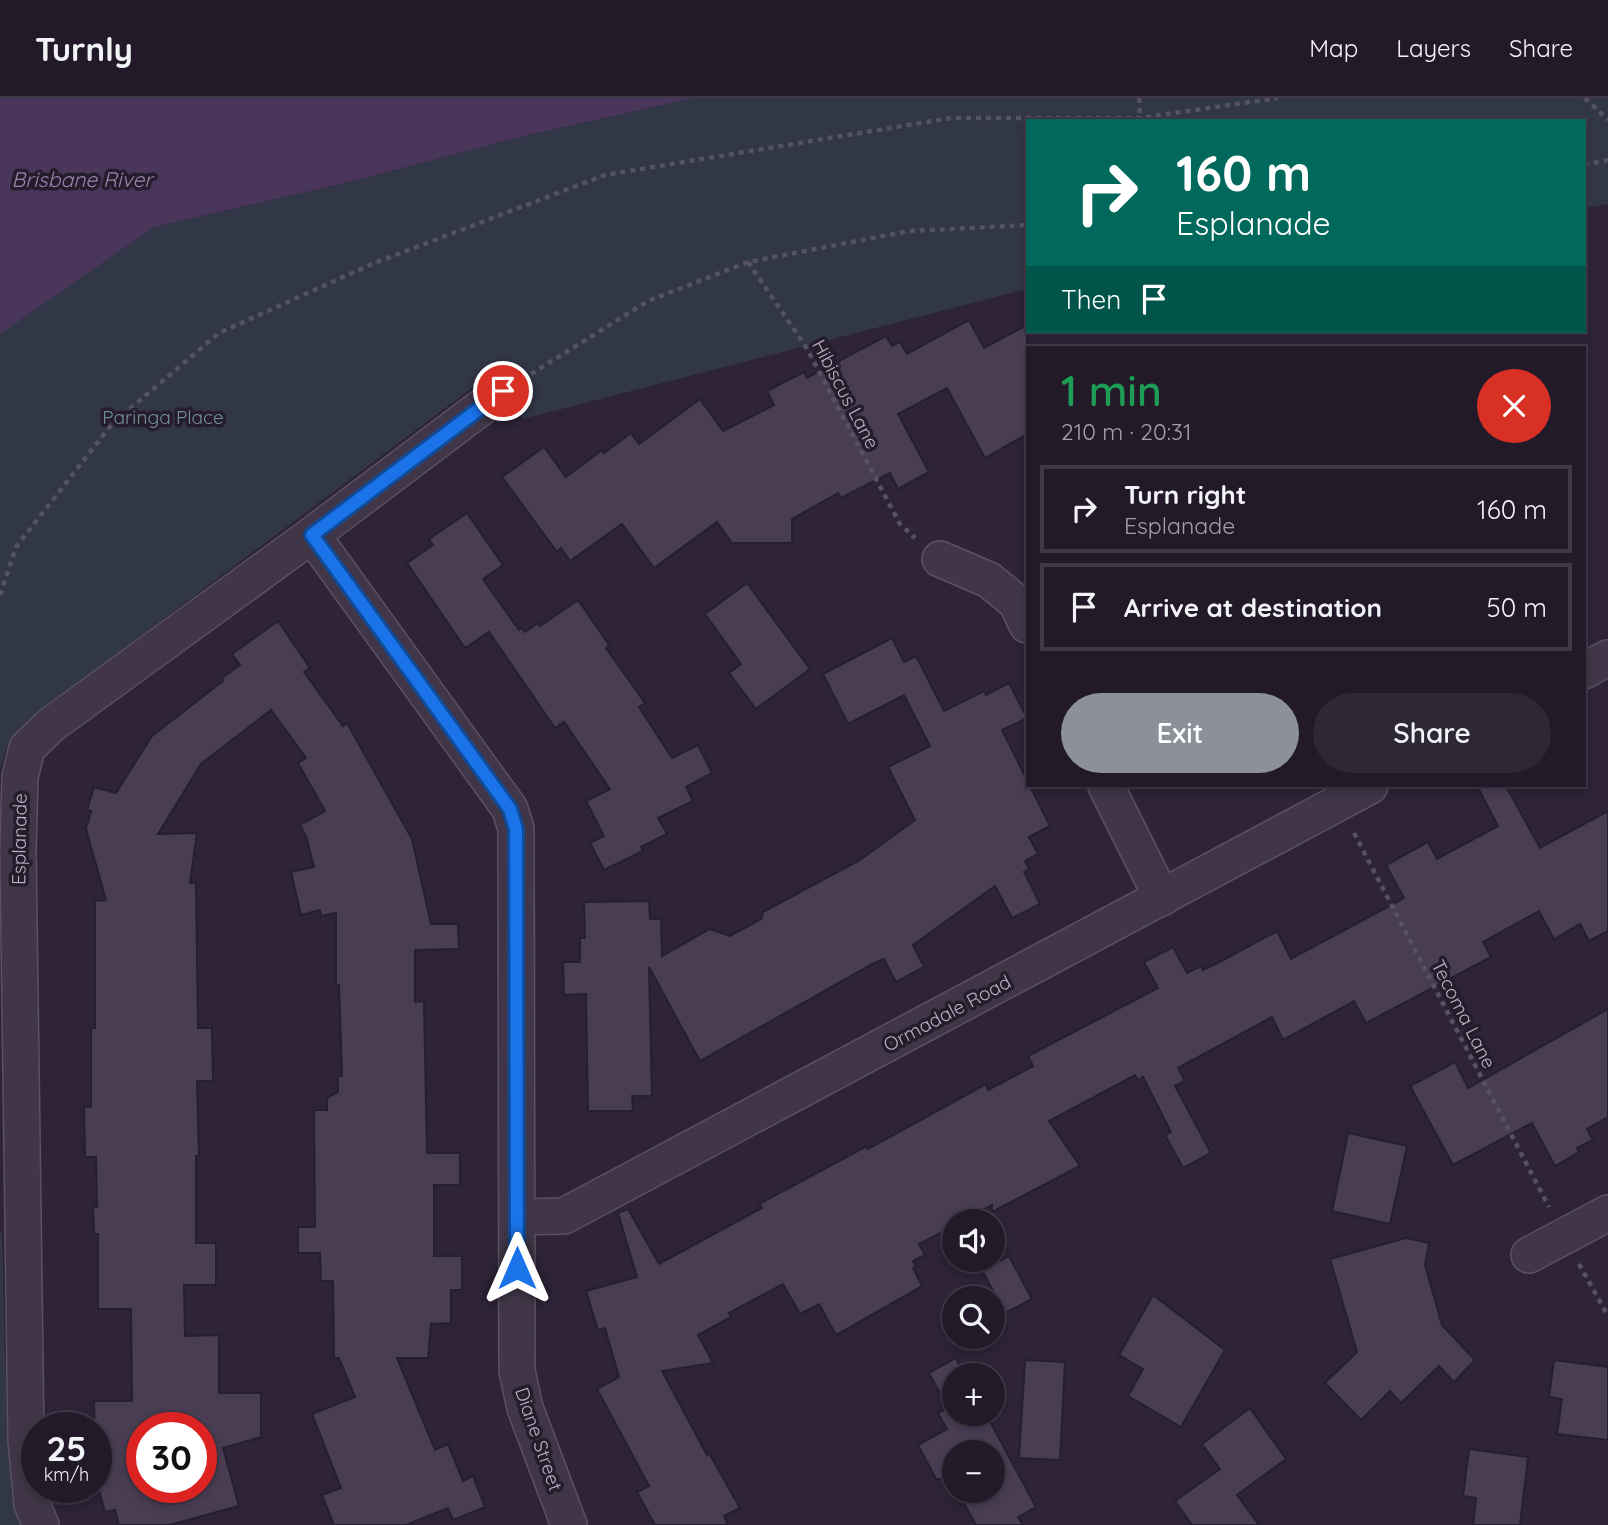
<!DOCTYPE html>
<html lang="en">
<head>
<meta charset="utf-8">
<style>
	:root { --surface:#221a29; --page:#2e2735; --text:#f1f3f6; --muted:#a2a1a8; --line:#3f3846; --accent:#8c9099 }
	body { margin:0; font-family:Quicksand,sans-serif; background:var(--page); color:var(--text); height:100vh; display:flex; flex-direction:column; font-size:26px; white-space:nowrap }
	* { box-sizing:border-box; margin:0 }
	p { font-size:23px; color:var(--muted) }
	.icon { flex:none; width:38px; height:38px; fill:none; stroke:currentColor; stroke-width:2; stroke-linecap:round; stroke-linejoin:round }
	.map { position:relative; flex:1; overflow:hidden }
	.sheet { position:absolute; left:1026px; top:248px; width:560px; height:441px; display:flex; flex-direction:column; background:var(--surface); border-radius:0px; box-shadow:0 4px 10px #0003,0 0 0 2px var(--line) }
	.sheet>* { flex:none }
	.top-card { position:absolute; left:1026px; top:21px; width:560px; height:214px; border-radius:0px; box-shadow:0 4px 10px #0003,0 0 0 2px var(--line); background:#00695c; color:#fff; overflow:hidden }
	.buttons { position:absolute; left:942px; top:1111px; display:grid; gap:14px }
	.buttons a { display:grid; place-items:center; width:63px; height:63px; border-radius:50%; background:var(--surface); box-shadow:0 4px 10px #0003,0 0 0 2px var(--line); font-size:35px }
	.speed { position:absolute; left:21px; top:1314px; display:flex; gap:14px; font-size:35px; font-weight:700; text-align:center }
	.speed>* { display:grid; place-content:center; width:91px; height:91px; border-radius:50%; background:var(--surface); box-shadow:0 4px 10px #0003,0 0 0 2px var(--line); line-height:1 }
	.speed small { font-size:18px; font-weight:400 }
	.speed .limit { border:10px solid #d22; background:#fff; color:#111 }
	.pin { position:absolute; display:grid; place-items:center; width:60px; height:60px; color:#fff; margin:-30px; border:4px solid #fff; border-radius:50%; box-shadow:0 2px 7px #0007 }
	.me { position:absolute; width:77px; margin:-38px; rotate:0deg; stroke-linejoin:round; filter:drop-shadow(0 0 5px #0008) }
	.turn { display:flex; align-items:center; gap:24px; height:147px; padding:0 35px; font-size:32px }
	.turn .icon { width:91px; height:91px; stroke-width:2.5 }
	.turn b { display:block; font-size:49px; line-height:60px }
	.then { display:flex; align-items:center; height:66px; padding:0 35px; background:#0003; gap:14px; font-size:26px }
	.round { display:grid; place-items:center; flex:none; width:74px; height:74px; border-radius:37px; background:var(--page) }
	.summary { display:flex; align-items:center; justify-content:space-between; height:119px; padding:0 35px }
	h1 { font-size:42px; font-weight:600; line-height:52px; color:#1e9e55 }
	.action { display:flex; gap:14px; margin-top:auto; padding:14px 35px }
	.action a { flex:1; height:80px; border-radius:42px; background:var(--accent); color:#fff; font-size:28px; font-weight:600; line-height:80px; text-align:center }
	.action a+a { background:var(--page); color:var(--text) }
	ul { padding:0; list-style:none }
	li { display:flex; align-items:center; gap:21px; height:88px; margin:0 14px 10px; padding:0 21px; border:4px solid var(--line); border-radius:0px }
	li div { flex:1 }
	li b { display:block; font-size:26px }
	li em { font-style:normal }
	header { display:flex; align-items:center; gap:42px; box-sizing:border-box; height:98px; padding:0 35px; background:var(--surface); border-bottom:2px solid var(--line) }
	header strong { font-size:33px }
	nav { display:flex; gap:38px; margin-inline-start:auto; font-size:24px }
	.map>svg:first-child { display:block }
	.green { fill:#323748 }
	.water { fill:#4a365a }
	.building { fill:#493d54; stroke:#271e2e; stroke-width:2; fill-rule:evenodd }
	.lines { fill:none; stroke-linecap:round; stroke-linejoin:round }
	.street-casing { stroke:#5b5162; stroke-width:38 }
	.path { stroke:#555265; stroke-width:4.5; stroke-dasharray:5 5; stroke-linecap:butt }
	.street { stroke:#403647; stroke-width:35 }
	.route-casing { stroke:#114b97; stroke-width:18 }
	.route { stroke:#1a73e8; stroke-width:12 }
	.labels { text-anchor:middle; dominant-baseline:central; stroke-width:7; stroke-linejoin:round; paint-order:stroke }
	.street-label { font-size:19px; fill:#bcb1c4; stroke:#251c2c }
	.park-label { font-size:19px; fill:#719097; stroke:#251c2c }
	.water-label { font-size:21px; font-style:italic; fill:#9a83ae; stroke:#251c2c }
</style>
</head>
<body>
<header>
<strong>Turnly</strong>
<nav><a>Map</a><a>Layers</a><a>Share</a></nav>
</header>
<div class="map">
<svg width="1608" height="1427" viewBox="0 0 1608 1427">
	<rect width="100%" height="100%" fill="#2e2337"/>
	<g class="green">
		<path d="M 694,0 L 1608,0 L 1608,106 L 1584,110 L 1584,23 L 1027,23 L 1027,191 L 523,321 L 492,275 L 26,624 L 8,645 L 0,672 L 0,714 L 0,236 L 2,233 L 154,129 L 349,84 L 528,37 Z"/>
		<path d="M 0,1135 L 2,1135 L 7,1338 L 12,1395 L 22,1427 L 0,1427 Z"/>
	</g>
	<path class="water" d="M 0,0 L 694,0 L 528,37 L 349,84 L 154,129 L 0,236 Z"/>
	<g class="building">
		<path d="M 969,222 L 984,250 L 1027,227 L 1027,336 L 985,360 L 947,290 L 898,316 L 929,374 L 898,391 L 890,375 L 841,400 L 838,395 L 792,421 L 792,445 L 732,445 L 717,424 L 654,470 L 622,426 L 570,463 L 561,450 L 557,454 L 502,379 L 544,349 L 566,379 L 602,352 L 604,355 L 631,335 L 639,346 L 700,301 L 723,333 L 774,307 L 767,293 L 804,274 L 807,280 L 886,238 L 892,248 L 900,244 L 907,256 Z"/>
		<path d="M 467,415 L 503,467 L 483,481 L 519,532 L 522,530 L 525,534 L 538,525 L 540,528 L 578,502 L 609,547 L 606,550 L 645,605 L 639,609 L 672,660 L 698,647 L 712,675 L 686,689 L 693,703 L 658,720 L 667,736 L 641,749 L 643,753 L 604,772 L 590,745 L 604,738 L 586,703 L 610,691 L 564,624 L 555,630 L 489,534 L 465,550 L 407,465 L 433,447 L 429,441 Z"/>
		<path d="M 747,485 L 810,571 L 756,611 L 729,575 L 741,566 L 705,516 Z"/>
		<path d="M 278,523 L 310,570 L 304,574 L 343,628 L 347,625 L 412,741 L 431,826 L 458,826 L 459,851 L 415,852 L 415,904 L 424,903 L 427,1055 L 460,1055 L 460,1087 L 434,1087 L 434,1158 L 462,1158 L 462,1192 L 451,1192 L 451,1225 L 431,1226 L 428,1260 L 397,1260 L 435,1352 L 448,1346 L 463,1383 L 473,1378 L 485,1409 L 453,1422 L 448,1410 L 406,1427 L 334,1427 L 322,1397 L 341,1390 L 312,1316 L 355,1299 L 339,1260 L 334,1260 L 333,1183 L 321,1183 L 320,1155 L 298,1155 L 298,1129 L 315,1129 L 314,1012 L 327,1012 L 327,1000 L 338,994 L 338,978 L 342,978 L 339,887 L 336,887 L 336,815 L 321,818 L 320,812 L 301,817 L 291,774 L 314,769 L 306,738 L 300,727 L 325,713 L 298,665 L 306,660 L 271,612 L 201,666 L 158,736 L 197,735 L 190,785 L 196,785 L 198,930 L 212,930 L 213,983 L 197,983 L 199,1058 L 196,1058 L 196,1145 L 216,1145 L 216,1187 L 184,1187 L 185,1238 L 219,1237 L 219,1295 L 261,1295 L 261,1339 L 223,1350 L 239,1408 L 169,1427 L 119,1427 L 115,1412 L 105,1414 L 96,1382 L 94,1303 L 132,1303 L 131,1211 L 98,1211 L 98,1136 L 94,1136 L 93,1109 L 97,1109 L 96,1059 L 85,1059 L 84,1009 L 91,1009 L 91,930 L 95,930 L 95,803 L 106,802 L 86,731 L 91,713 L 87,712 L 94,689 L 116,695 L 152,638 L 223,583 L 222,580 L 240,567 L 232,556 ZM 142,1330 L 201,1330 L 201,1390 L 142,1390 Z"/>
		<path d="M 892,540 L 904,564 L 916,558 L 944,613 L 984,593 L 986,597 L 1009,585 L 1027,620 L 1002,632 L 1027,682 L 1027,688 L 1030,688 L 1050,728 L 1029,739 L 1038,756 L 1025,763 L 1029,771 L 1024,774 L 1040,806 L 1012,820 L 995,788 L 913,847 L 924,869 L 896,884 L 884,861 L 874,865 L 700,963 L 649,869 L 652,998 L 632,998 L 633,1013 L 588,1013 L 586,896 L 564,897 L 563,864 L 580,864 L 580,840 L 585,840 L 584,804 L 649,803 L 650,821 L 661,821 L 662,858 L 710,831 L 730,838 L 761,821 L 763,814 L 860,762 L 915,722 L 888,669 L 930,648 L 904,597 L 848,626 L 823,576 Z"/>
		<path d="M 1477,688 L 1506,688 L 1540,750 L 1608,713 L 1608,833 L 1589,843 L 1580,826 L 1554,841 L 1539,813 L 1483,844 L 1491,859 L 1366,925 L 1354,903 L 1283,942 L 1272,919 L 1178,970 L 1185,983 L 1175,988 L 1211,1055 L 1183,1070 L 1165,1037 L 1171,1034 L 1143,979 L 1138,982 L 1135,977 L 1049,1023 L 1080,1068 L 992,1114 L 992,1107 L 962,1124 L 954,1124 L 954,1128 L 919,1146 L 925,1157 L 913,1163 L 916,1169 L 913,1170 L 922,1188 L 836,1237 L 819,1206 L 800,1216 L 783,1186 L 729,1215 L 731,1219 L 698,1237 L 713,1265 L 662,1273 L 707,1357 L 709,1355 L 740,1410 L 724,1418 L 728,1427 L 655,1427 L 637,1394 L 649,1388 L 597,1291 L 619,1279 L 605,1230 L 598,1232 L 586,1193 L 637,1179 L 618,1115 L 628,1111 L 659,1166 L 762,1110 L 759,1106 L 867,1048 L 868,1051 L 986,986 L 988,992 L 1033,968 L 1028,958 L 1158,890 L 1144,864 L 1173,849 L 1187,875 L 1201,868 L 1203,872 L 1216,866 L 1277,833 L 1291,861 L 1404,800 L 1386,767 L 1428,744 L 1437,761 L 1498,728 Z"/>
		<path d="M 1608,911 L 1608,1019 L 1587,1031 L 1593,1042 L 1577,1050 L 1579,1054 L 1555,1068 L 1532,1025 L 1453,1067 L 1410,988 L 1455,964 L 1468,990 Z"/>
		<path d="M 1348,1035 L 1407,1048 L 1390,1126 L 1332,1113 Z"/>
		<path d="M 1406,1140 L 1429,1145 L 1425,1167 L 1442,1227 L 1475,1262 L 1454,1284 L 1439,1268 L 1401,1305 L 1390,1293 L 1361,1322 L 1325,1285 L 1357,1254 L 1330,1161 Z"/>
		<path d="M 1009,1158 L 1032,1201 L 1005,1215 L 982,1172 Z"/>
		<path d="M 1153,1197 L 1225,1252 L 1181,1329 L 1128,1298 L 1143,1271 L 1119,1257 Z"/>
		<path d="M 956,1260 L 965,1278 L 954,1278 L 954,1316 L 986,1316 L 1036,1409 L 1018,1419 L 1023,1427 L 976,1427 L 957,1393 L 992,1393 L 992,1354 L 954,1354 L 954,1386 L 951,1381 L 936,1381 L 918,1347 L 947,1331 L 938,1315 L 948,1310 L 929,1275 Z"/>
		<path d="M 1025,1262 L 1065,1264 L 1060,1362 L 1019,1360 Z"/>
		<path d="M 1554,1262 L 1608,1269 L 1608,1342 L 1557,1336 L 1562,1301 L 1549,1299 Z"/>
		<path d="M 1250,1310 L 1286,1361 L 1237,1397 L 1259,1427 L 1192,1427 L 1175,1403 L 1220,1371 L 1202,1346 Z"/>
		<path d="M 1469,1351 L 1528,1359 L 1520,1427 L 1473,1427 L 1476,1400 L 1463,1398 Z"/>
	</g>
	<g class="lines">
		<g class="street-casing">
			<g id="street">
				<path d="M 312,437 L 510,711 L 516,731 L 517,1273 L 525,1310 L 569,1427"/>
				<path d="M 940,461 L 989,482 L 1016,504 L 1027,527"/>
				<path d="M 1584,573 L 1608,560"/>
				<path d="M 1106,688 L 1162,800"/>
				<path d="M 517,1119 L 564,1118 L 1370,688"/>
				<path d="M 1529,1157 L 1608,1115"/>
				<path d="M 41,1427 L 32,1406 L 26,1342 L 18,752 L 20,679 L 27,650 L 51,627 L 312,437 L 503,293"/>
			</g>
		</g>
		<g class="path">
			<path d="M 1139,0 L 1140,20 L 1144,23"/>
			<path d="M 1585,0 L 1608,22"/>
			<path d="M 1584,67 L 1608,62"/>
			<path d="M 748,164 L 806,249 L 900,426 L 915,440"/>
			<path d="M 531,276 L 648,203 L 748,164 L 909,133 L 1027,127"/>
			<path d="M 0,497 L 16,449 L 112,326 L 219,235 L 372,166 L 605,77 L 951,20 L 1140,20 L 1278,0"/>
			<path d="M 1354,735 L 1549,1109"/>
			<path d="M 1579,1166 L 1608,1218"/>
		</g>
		<use href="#street" class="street"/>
	</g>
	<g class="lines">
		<g class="route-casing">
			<path id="route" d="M 503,293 L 312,437 L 510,711 L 516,731 L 517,1170"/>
		</g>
		<use href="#route" class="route"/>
	</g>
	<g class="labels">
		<g class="street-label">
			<text transform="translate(846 296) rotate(62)">Hibiscus Lane</text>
			<text transform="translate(19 741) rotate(-89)">Esplanade</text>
			<text transform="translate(947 915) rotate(-28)">Ormadale Road</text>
			<text transform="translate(1464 916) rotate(63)">Tecoma Lane</text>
			<text transform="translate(539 1341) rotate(71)">Diane Street</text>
		</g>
		<g class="park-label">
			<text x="163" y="319">Paringa Place</text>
		</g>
		<g class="water-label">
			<text x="82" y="81">Brisbane River</text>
		</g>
	</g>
</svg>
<div class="buttons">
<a><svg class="icon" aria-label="sound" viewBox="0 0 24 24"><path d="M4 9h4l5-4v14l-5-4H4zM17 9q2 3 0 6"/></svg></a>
<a><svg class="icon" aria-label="search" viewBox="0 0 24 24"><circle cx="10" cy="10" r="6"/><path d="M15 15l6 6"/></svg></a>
<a>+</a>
<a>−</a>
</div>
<div class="speed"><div>25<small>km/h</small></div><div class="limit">30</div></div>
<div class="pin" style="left:503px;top:293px;background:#d93025"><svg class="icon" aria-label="arrive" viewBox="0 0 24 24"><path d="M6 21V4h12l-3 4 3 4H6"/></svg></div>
<svg class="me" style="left:517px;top:1170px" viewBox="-20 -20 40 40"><path d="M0-17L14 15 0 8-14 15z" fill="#1a73e8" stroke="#fff" stroke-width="4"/></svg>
<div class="top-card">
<div class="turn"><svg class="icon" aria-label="right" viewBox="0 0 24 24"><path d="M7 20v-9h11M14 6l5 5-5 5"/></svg><div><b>160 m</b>Esplanade</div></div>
<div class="then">Then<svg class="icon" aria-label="arrive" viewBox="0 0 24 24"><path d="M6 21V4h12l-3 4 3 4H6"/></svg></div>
</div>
<section class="sheet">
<div class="summary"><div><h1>1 min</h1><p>210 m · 20:31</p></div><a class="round" style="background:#d93025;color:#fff"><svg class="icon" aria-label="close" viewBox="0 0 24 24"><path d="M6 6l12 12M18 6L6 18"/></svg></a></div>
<ul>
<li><svg class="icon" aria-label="right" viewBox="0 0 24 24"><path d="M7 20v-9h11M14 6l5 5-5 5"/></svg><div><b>Turn right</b><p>Esplanade</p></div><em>160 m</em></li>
<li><svg class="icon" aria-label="arrive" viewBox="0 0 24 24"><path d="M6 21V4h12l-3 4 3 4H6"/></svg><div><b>Arrive at destination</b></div><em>50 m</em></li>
</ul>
<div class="action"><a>Exit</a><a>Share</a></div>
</section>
</div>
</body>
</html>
